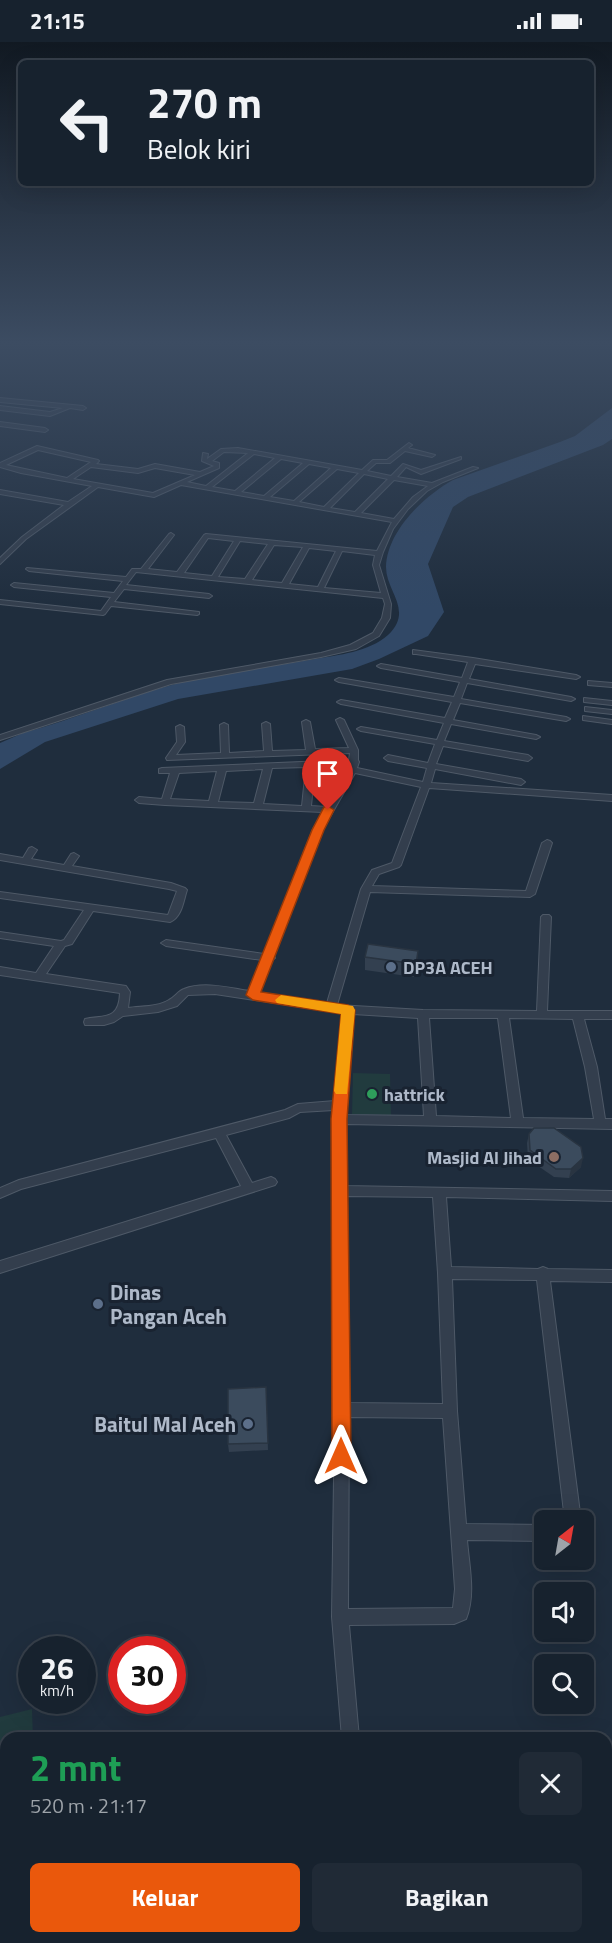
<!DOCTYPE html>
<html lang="id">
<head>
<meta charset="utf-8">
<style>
	:root { --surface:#17222e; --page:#202a36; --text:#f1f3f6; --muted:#9ea4aa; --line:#363f4a; --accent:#ea580c }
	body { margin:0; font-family:"Titillium Web",sans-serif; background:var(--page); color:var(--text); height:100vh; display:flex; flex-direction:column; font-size:22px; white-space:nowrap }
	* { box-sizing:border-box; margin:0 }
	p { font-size:20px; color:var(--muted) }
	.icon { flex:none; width:33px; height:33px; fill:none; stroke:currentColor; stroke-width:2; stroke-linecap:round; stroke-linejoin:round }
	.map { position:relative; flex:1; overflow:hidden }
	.side { position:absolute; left:0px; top:1690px; width:612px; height:212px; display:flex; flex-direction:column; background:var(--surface); border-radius:18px 18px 0 0; box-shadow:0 6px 24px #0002,0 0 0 2px var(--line) }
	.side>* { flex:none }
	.hud { position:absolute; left:18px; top:18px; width:576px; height:126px; border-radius:9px; box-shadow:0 6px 24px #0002,0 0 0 2px var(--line); background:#17222e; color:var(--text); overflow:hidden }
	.needle { width:39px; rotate:31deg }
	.tools { position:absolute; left:534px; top:1468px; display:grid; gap:12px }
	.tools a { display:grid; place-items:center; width:60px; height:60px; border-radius:9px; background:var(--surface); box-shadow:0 6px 24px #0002,0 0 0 2px var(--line); font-size:30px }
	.speed { position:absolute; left:18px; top:1594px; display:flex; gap:12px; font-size:30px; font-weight:700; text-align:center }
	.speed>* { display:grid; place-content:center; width:78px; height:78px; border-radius:50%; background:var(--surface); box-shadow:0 6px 24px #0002,0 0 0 2px var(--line); line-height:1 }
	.speed small { font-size:15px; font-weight:400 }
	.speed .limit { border:9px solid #d22; background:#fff; color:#111 }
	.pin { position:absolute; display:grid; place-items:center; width:51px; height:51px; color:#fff; margin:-62px -26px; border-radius:50% 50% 50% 0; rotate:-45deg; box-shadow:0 0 6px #0007 }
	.pin .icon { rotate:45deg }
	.me { position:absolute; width:66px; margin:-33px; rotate:0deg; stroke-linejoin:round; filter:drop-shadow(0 0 4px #0008) }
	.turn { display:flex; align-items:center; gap:21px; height:126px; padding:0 30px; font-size:27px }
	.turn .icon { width:78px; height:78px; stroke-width:2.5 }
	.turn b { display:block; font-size:42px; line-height:51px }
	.round { display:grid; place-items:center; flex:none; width:63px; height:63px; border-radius:9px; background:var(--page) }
	.overview { display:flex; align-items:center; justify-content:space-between; height:102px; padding:0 30px }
	h1 { font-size:36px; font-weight:700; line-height:45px; color:#1e9e55 }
	.primary-button { display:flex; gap:12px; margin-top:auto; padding:12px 30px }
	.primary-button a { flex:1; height:69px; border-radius:9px; background:var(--accent); color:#fff; font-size:24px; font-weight:700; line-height:69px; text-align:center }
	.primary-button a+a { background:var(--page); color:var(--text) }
	.status { display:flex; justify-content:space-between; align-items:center; height:42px; padding:0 30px; background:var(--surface); direction:ltr }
	.status svg { height:16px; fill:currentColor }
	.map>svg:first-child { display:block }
	.green { fill:#213b3e }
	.water { fill:#314866 }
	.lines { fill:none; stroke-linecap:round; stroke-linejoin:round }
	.minor-casing { stroke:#4e5967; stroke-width:2 }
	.minor { fill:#333e4d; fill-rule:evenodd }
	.wall { fill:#334050 }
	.shaded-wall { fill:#293441 }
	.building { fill:#3b4b5d; stroke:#293441; stroke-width:1.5 }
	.route { fill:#ea580c; stroke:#983908; stroke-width:1.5 }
	.slow { fill:#f59e0b }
	.service-dot { fill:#5c6f8a; stroke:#192331; stroke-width:2 }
	.leisure-dot { fill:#2e9e5b; stroke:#192331; stroke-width:2 }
	.education-dot { fill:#8d6e63; stroke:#192331; stroke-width:2 }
	.labels { text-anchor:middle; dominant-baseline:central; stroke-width:6; stroke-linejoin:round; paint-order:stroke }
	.poi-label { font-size:18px; font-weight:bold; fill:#aeb9c9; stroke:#192331; text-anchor:start }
	.near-poi-label { font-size:21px; font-weight:bold; fill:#aeb9c9; stroke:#192331; text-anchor:start }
</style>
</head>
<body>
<div class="status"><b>21:15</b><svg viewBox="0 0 49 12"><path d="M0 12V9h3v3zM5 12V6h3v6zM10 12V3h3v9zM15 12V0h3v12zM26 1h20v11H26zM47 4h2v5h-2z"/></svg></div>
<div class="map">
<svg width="612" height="1901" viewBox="0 0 612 1901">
	<rect width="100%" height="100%" fill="#1f2d3d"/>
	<g class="green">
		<path d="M 353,1031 L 390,1032 L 391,1073 L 352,1072 Z"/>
		<path d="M 32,1667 L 33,1696 L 6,1696 L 6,1736 L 0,1737 L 0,1675 Z"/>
	</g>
	<path class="water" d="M 612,366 L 612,397 L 603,403 L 468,455 L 453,465 L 428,522 L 444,570 L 428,594 L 379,617 L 352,627 L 178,657 L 45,700 L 0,727 L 0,701 L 23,691 C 74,677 124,656 175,642 C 220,630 269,625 315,617 C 338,613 369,610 388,593 C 414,568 386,550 386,525 C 387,489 424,454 453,438 L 560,400 L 575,394 Z"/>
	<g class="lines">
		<g class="minor-casing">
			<g id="minor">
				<path d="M 0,356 L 83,364 L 86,366 L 83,368 L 70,366 L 50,374 L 0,368 L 0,364 L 50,370 L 63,366 L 0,360 Z"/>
				<path d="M 0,380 L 45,386 L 48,388 L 45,390 L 0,384 Z"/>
				<path d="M 409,401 L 412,403 L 408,406 L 435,413 L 432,415 L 405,409 L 390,421 L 376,421 L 367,429 L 391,434 L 403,422 L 421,428 L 461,415 L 461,417 L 421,432 L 406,425 L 397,435 L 432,441 L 473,425 L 478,426 L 443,440 L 427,449 L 408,467 L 393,487 L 383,510 L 379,523 L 391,562 L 390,576 L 379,594 L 356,607 L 321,615 L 171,642 L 0,698 L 0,693 L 167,638 L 321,611 L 350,603 L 373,591 L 382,576 L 385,562 L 383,556 L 136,530 L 126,543 L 209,552 L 212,554 L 209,556 L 124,547 L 114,560 L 199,570 L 199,572 L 197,573 L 111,564 L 105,572 L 103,573 L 0,562 L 0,558 L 101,569 L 111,555 L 14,545 L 11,543 L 14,541 L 114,551 L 123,539 L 29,529 L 26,527 L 27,526 L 126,535 L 132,527 L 141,527 L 169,492 L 171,491 L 174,493 L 148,527 L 177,530 L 204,493 L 206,492 L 377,509 L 392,480 L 181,443 L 154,455 L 98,445 L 26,497 L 0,522 L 0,516 L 22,495 L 64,463 L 0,452 L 0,448 L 68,460 L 92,444 L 21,431 L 0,425 L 0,421 L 37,404 L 98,418 L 99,419 L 96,422 L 138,427 L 155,422 L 200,430 L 214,424 L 202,419 L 203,411 L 208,412 L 207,417 L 221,407 L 238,406 L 362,428 L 373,418 L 387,418 ZM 38,408 L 91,420 L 67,436 L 6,423 ZM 224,410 L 248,411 L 206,444 L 187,440 L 219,426 L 219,421 L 212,419 ZM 254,412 L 275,416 L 235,449 L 212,445 ZM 281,417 L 303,421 L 264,454 L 241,450 ZM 309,422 L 331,426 L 294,459 L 270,455 ZM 91,425 L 138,431 L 155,426 L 195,433 L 153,451 L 73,437 ZM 337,427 L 359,431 L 324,465 L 299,460 ZM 364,432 L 388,437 L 355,470 L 330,466 ZM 394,438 L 428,444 L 413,455 L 394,477 L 361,471 ZM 208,496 L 234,499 L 212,534 L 184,531 ZM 240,499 L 268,502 L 245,537 L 218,535 ZM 274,503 L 303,505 L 282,541 L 252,538 ZM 309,506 L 336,509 L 318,545 L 289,542 ZM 342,509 L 375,513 L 373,523 L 381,551 L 324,546 Z"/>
				<path d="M 413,608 L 473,616 L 576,633 L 580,635 L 576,637 L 475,622 L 469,637 L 571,655 L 575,657 L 571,659 L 467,641 L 461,657 L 566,675 L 570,677 L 566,679 L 460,661 L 453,678 L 536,693 L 540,695 L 536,697 L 451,682 L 444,699 L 528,713 L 532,716 L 528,719 L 443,704 L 436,722 L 521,737 L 525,740 L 521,743 L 435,727 L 431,741 L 612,753 L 612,759 L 429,746 L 401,823 L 399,825 L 379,832 L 372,844 L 526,849 L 542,801 L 547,798 L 550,799 L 552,801 L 535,852 L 530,855 L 370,850 L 337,963 L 423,968 L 537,969 L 541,875 L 543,873 L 549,873 L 551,875 L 547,969 L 612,969 L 612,977 L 584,977 L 597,1025 L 605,1077 L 612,1077 L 612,1087 L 345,1082 L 345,1144 L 612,1149 L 612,1159 L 446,1155 L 451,1225 L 538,1227 L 543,1225 L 548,1227 L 612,1228 L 612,1240 L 550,1239 L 581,1479 L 565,1479 L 537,1238 L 452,1237 L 457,1369 L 466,1482 L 544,1483 L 544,1499 L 467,1498 C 469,1523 476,1553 466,1577 L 454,1582 L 349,1583 L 359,1696 L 342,1696 L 332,1575 L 335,1368 L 333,1149 L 334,1068 L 300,1070 L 289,1076 L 226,1093 L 252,1141 L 271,1135 L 275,1137 L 277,1140 L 275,1143 L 0,1231 L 0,1219 L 241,1144 L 216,1096 L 21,1147 L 0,1156 L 0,1146 L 19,1138 L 285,1068 L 298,1062 L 335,1059 L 342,971 L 215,952 L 188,953 L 177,964 L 158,970 L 123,974 L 114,980 L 104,983 L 85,983 L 84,980 L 85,977 C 105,973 119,978 120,951 L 0,933 L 0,925 L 36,931 L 54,904 L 0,896 L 0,890 L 61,899 L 64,898 L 84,868 L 0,856 L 0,850 L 168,873 L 177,849 L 169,847 L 0,818 L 0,812 L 23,816 L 29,806 L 32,805 L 37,808 L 31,817 L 64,823 L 71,812 L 74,811 L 79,814 L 72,824 L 171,841 L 185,846 L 187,848 C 183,860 182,875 170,880 L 93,869 L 72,902 L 65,904 L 46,932 L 126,944 L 130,950 L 128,966 C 141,964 158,965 169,958 C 175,955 178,949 184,947 C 204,939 229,946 249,949 L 262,918 L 166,904 L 161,901 L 166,898 L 264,912 L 313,787 L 323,770 L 165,763 L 139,761 L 135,758 L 139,755 L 162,757 L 170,731 L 159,731 L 159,727 L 162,726 L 349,718 L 350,711 L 167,718 L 166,716 L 177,700 L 176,685 L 180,683 L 184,685 L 185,700 L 176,713 L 221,711 L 220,683 L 224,681 L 228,683 L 229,711 L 264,709 L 262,682 L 266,680 L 270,682 L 272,709 L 306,708 L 302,680 L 306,678 L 310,680 L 315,707 L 349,706 L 336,678 L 340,676 L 344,678 L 358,708 L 358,718 L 359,720 L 357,726 L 423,740 L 427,726 L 388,719 L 384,716 L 388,713 L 428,721 L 435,702 L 361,689 L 357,687 L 361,685 L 437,698 L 444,681 L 341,662 L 337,660 L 341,658 L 445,676 L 452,660 L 339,640 L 335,638 L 339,636 L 454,655 L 460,640 L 381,626 L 377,624 L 381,622 L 462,636 L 468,620 L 416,612 L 413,612 ZM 349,723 L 349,728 L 327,765 L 311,764 L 315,724 ZM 306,725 L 302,764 L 263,762 L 272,726 ZM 263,727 L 254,761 L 218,760 L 226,729 ZM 217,729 L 209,759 L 170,757 L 179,731 ZM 355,731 L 421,745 L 392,821 L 372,828 L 361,847 L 327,961 L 259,951 L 271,919 L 275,916 L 274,914 L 323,787 ZM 353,972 L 418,976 L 424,1074 L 345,1073 ZM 429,976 L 498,976 L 511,1076 L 436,1074 ZM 509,976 L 573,977 L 585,1025 L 594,1077 L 523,1076 ZM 345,1154 L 433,1155 L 438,1231 L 443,1362 L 349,1361 ZM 349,1375 L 443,1376 L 455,1547 L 453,1566 L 348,1567 Z"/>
				<path d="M 588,639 L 612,641 L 612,645 L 588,643 Z"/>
				<path d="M 584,656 L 612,659 L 612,663 L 584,660 Z"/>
				<path d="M 585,665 L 612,668 L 612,672 L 585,669 Z"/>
				<path d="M 583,674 L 612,678 L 612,682 L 583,678 Z"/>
				<path d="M 356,1896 L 376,1896 L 377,1901 L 357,1901 Z"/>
			</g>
		</g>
		<use href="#minor" class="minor"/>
	</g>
	<g class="wall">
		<path d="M 365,915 L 417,922 L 414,935 L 365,928 Z"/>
		<path d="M 529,1092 L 581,1125 L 569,1136 L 554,1135 L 528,1117 L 527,1101 Z"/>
		<path d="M 266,1345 L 268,1408 L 229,1410 L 228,1402 Z"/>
	</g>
	<g class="shaded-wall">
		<path d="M 418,909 L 417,922 L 414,935 Z"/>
		<path d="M 583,1116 L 581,1125 L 569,1136 L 571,1127 Z"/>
		<path d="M 612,1822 L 612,1826 L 606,1828 L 606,1824 Z"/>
		<path d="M 6,1861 L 6,1869 L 0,1870 L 0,1863 Z"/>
	</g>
	<g class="building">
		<path d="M 368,902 L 418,909 L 416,922 L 365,915 Z"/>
		<path d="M 534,1086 L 554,1086 L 581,1105 L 583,1116 L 571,1127 L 556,1127 L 530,1108 L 529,1092 Z"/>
		<path d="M 266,1345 L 268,1401 L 228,1402 L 228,1347 Z"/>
		<path d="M 6,1740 L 6,1861 L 0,1863 L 0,1742 Z"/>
		<path d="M 606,1772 L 612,1789 L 612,1822 L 606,1824 Z"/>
		<path d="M 387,1896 L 424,1896 L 425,1901 L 388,1901 Z"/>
	</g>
	<linearGradient id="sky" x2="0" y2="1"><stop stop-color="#111922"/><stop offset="0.53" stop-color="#3c4c62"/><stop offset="1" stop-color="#3c4c62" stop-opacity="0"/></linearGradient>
	<rect width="612" height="568" fill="url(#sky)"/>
	<path class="route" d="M 328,764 L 334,768 L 324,788 L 261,950 L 348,963 L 355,968 L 347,1077 L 351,1414 L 348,1421 L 341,1423 L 334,1421 L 332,1414 L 331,1077 L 341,972 L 253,958 L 246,953 L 312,788 L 324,765 Z"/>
	<path class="slow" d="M 281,953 L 353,964 L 355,968 L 347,1052 L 336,1052 L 334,1049 L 341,972 L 277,961 L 275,958 Z"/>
	<g class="service-dot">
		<circle cx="391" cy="925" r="6"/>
		<circle cx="98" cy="1262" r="6"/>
		<circle cx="248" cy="1382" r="6"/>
	</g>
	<circle class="leisure-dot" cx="372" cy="1052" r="6"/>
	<circle class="education-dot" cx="554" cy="1115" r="6"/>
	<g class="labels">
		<g class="poi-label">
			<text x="403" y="925">DP3A ACEH</text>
			<text x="384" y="1052">hattrick</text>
			<text x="542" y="1115" text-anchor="end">Masjid Al Jihad</text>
		</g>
		<g class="near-poi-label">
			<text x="110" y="1250">Dinas<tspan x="110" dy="24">Pangan Aceh</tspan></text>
			<text x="236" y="1382" text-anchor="end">Baitul Mal Aceh</text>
		</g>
	</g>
</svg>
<div class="tools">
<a><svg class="needle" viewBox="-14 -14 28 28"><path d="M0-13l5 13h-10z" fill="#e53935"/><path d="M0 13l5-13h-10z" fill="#9ea4aa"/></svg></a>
<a><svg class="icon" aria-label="sound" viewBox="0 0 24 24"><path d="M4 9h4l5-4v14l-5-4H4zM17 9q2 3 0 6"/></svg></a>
<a><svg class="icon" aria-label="search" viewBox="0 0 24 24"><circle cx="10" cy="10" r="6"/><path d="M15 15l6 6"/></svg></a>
</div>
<div class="speed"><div>26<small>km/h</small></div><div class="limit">30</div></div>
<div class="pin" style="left:328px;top:768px;background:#d93025"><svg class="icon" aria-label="arrive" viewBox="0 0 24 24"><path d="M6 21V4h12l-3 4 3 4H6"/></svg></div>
<svg class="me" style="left:341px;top:1414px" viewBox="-20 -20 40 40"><path d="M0-17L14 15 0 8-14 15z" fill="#ea580c" stroke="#fff" stroke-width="4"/></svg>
<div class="hud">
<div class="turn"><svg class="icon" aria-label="left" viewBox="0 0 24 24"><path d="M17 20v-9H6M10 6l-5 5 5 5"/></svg><div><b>270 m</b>Belok kiri</div></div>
</div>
<section class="side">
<div class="overview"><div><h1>2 mnt</h1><p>520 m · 21:17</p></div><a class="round"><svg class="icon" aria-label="close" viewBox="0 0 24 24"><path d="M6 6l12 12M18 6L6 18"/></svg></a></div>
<div class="primary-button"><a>Keluar</a><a>Bagikan</a></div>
</section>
</div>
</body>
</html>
